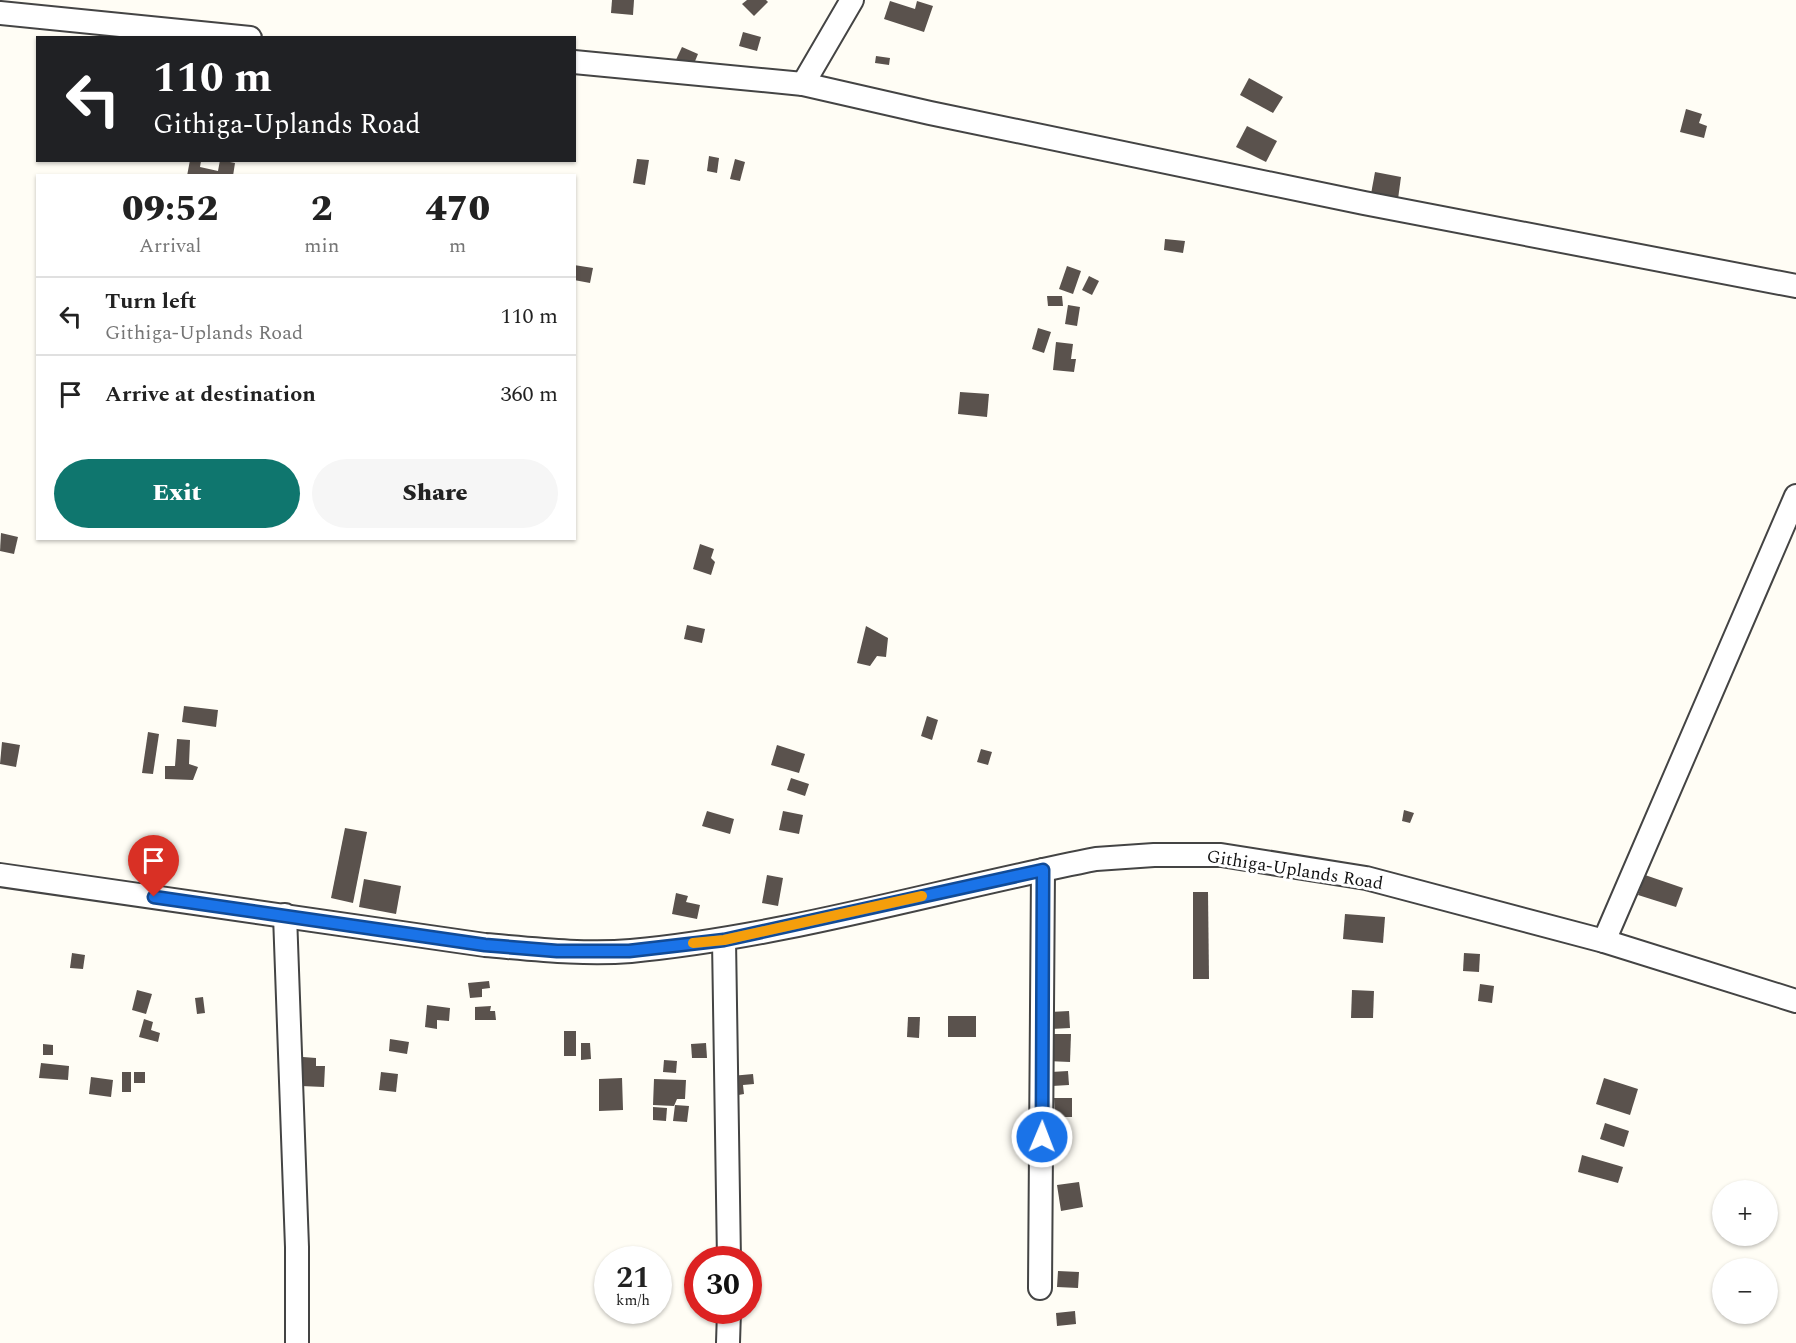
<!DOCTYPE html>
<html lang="en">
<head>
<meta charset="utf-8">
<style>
	:root { --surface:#fff; --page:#f6f6f6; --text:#222; --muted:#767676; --line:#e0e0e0; --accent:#0f766e }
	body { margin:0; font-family:Spectral,serif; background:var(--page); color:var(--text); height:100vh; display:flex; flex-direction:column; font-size:22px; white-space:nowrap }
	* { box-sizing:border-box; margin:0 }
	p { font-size:20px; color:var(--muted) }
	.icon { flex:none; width:33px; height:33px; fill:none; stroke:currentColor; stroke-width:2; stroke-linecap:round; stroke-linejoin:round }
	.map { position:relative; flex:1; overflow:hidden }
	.side { position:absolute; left:36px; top:174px; width:540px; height:366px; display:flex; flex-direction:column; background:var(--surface); border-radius:0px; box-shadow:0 2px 4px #0004 }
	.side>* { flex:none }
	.top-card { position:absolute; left:36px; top:36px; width:540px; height:126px; border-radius:0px; box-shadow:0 2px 4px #0004; background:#202124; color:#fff; overflow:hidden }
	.tools { position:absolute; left:1712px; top:1180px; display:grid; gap:12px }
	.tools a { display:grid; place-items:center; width:66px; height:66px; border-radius:50%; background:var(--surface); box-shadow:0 2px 4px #0004; font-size:30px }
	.speed { position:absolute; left:594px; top:1246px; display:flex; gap:12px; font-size:30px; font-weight:700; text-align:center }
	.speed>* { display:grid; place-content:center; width:78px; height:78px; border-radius:50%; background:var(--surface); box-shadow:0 2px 4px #0004; line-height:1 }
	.speed small { font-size:15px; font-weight:400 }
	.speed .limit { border:9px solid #d22; background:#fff; color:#111 }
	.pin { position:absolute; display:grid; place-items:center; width:51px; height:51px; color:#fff; margin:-62px -26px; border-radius:50% 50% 50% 0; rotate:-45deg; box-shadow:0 0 6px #0007 }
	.pin .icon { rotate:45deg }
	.me { position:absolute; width:66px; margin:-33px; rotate:1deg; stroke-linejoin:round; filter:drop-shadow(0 0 4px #0008) }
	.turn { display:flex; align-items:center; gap:21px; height:126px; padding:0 18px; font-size:27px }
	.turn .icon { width:78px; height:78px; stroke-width:2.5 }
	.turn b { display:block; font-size:42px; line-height:51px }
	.eta { display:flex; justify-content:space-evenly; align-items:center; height:102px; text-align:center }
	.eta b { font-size:36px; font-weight:800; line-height:42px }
	.action { display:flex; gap:12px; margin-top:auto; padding:12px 18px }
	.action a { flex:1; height:69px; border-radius:36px; background:var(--accent); color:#fff; font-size:24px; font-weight:800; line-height:69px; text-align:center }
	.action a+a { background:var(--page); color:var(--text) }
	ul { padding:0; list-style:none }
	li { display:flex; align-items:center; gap:18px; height:78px; padding:0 18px; border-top:2px solid var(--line) }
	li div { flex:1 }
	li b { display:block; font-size:22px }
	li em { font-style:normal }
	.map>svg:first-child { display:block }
	.building { fill:#5a524d }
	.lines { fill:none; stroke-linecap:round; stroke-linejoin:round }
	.minor-casing { stroke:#444; stroke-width:26 }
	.minor { stroke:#fff; stroke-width:22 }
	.route-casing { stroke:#114b97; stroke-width:15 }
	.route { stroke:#1a73e8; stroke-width:10 }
	.slow { stroke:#f59e0b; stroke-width:10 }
	.labels { text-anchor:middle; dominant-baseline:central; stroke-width:6; stroke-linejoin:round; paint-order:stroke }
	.street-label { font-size:18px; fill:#111; stroke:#fff }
</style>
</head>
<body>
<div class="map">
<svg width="1796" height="1343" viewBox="0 0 1796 1343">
	<rect width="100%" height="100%" fill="#fffdf5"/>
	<g class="building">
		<path d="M 612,0 L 634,0 L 633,15 L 611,13 Z"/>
		<path d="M 747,0 L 766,0 L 768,2 L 754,16 L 742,4 Z"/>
		<path d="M 890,1 L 915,9 L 917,1 L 933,6 L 924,32 L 884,19 Z"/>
		<path d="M 743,32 L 761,37 L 757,51 L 739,46 Z"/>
		<path d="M 682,47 L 698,54 L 691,71 L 674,64 Z"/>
		<path d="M 876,56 L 890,58 L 889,65 L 875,63 Z"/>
		<path d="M 1249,78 L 1283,97 L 1273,113 L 1240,95 Z"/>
		<path d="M 1686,109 L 1702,114 L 1699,123 L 1707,126 L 1704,138 L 1680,132 Z"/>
		<path d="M 1247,126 L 1277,141 L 1266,162 L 1236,147 Z"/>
		<path d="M 709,156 L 719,158 L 717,173 L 707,171 Z"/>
		<path d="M 637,159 L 649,160 L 645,185 L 633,183 Z"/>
		<path d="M 735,159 L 745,162 L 740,181 L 730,179 Z"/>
		<path d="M 190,160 L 201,161 L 200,167 L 218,171 L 220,160 L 235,163 L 233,176 L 187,176 Z"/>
		<path d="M 1375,172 L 1401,177 L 1398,199 L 1371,194 Z"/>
		<path d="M 1165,239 L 1185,241 L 1183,253 L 1164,250 Z"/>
		<path d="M 574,265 L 593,268 L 590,283 L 574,280 Z"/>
		<path d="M 1067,266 L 1081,271 L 1073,294 L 1059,289 Z"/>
		<path d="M 1089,276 L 1099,281 L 1092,295 L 1082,290 Z"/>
		<path d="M 1047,296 L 1062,296 L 1063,306 L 1048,306 Z"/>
		<path d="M 1068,305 L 1080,307 L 1077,326 L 1065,324 Z"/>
		<path d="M 1038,328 L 1051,332 L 1044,353 L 1032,349 Z"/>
		<path d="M 1056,342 L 1073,344 L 1071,359 L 1076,359 L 1074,372 L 1053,370 Z"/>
		<path d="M 960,392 L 989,394 L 987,417 L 958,414 Z"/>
		<path d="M 1,533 L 18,537 L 14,554 L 0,551 Z"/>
		<path d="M 700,544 L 714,549 L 711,558 L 715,562 L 711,575 L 693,569 Z"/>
		<path d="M 687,625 L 705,629 L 702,643 L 684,639 Z"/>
		<path d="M 866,626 L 888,638 L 886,657 L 877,656 L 870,666 L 857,663 Z"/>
		<path d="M 184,706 L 218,710 L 216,727 L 182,722 Z"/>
		<path d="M 927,716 L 938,720 L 932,740 L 921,736 Z"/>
		<path d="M 148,732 L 159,734 L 153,774 L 142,773 Z"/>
		<path d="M 177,739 L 190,740 L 189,764 L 198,767 L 193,780 L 165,779 L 165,766 L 175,766 Z"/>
		<path d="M 2,742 L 20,745 L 16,767 L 0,764 Z"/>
		<path d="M 777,745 L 805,754 L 799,773 L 771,765 Z"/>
		<path d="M 981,749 L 992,752 L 988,765 L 977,762 Z"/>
		<path d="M 791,778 L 809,784 L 805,796 L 787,790 Z"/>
		<path d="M 1404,810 L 1414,813 L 1410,823 L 1402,821 Z"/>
		<path d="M 707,811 L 734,819 L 730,834 L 702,826 Z"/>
		<path d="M 783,811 L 803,815 L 799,834 L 779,830 Z"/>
		<path d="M 345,828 L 367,832 L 353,903 L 331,898 Z"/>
		<path d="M 767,875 L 783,878 L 778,906 L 762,903 Z"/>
		<path d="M 1645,875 L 1683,888 L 1676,907 L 1638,895 Z"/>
		<path d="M 364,879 L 401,886 L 396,914 L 359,907 Z"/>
		<path d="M 1193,892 L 1208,892 L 1209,979 L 1193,979 Z"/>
		<path d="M 676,893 L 688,896 L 686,902 L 700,905 L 697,919 L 672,914 Z"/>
		<path d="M 1345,914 L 1385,917 L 1383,943 L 1343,939 Z"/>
		<path d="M 72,953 L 85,955 L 83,969 L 70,968 Z"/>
		<path d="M 1464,953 L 1480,954 L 1479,972 L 1463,971 Z"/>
		<path d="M 489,981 L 490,988 L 482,989 L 482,997 L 470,998 L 468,983 Z"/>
		<path d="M 1480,984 L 1494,986 L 1492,1003 L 1478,1001 Z"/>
		<path d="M 137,990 L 152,994 L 146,1014 L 132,1010 Z"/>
		<path d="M 1352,990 L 1374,991 L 1373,1018 L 1351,1018 Z"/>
		<path d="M 203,997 L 205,1013 L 197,1014 L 195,998 Z"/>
		<path d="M 427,1005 L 450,1008 L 449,1021 L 437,1020 L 437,1029 L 425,1027 Z"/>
		<path d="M 491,1006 L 490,1011 L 495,1011 L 496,1020 L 475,1020 L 475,1007 Z"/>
		<path d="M 1069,1011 L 1070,1028 L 1051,1029 L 1050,1012 Z"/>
		<rect x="948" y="1016" width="28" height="21"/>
		<path d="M 908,1017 L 920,1017 L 919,1038 L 907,1037 Z"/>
		<path d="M 144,1019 L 153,1022 L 151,1030 L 160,1033 L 158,1042 L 139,1037 Z"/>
		<rect x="564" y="1031" width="12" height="25"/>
		<path d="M 1047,1034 L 1071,1034 L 1070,1062 L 1047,1061 Z"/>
		<path d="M 390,1039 L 409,1042 L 407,1054 L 389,1051 Z"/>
		<path d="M 581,1043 L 590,1043 L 591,1059 L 581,1060 Z"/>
		<path d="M 706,1043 L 707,1058 L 692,1058 L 691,1044 Z"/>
		<path d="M 43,1044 L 53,1045 L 53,1055 L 43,1055 Z"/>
		<path d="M 303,1057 L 316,1058 L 316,1066 L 325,1066 L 324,1087 L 301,1086 Z"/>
		<path d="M 664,1060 L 677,1061 L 676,1073 L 663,1072 Z"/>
		<path d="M 41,1063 L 69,1066 L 68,1080 L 39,1078 Z"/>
		<path d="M 1068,1071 L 1069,1085 L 1052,1086 L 1051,1072 Z"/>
		<rect x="122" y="1072" width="9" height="20"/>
		<rect x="134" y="1072" width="11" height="11"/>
		<path d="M 381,1072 L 398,1074 L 396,1092 L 379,1090 Z"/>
		<path d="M 753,1074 L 754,1084 L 743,1085 L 744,1094 L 733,1096 L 731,1076 Z"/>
		<path d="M 91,1077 L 113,1080 L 111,1097 L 89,1094 Z"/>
		<path d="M 622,1078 L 623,1110 L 599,1111 L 599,1079 Z"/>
		<path d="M 1604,1078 L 1638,1089 L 1630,1115 L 1596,1104 Z"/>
		<path d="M 654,1079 L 686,1080 L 685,1099 L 677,1099 L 674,1106 L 653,1105 Z"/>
		<path d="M 1054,1098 L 1072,1098 L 1072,1117 L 1055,1117 Z"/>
		<path d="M 675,1105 L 689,1106 L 687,1122 L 673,1121 Z"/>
		<path d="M 653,1107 L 667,1108 L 666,1121 L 653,1120 Z"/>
		<path d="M 1605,1123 L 1629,1131 L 1624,1147 L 1600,1139 Z"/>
		<path d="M 1582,1155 L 1623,1167 L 1618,1183 L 1578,1172 Z"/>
		<path d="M 1079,1182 L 1083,1207 L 1061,1211 L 1057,1185 Z"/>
		<path d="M 1058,1271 L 1079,1272 L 1078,1288 L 1057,1287 Z"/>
		<path d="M 1075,1311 L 1076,1324 L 1057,1326 L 1056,1313 Z"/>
	</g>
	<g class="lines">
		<g class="minor-casing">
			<g id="minor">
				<path d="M 0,13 L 250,38"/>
				<path d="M 574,62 L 803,84 L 930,113 L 1364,203 L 1796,286"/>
				<path d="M 803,84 L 852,0"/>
				<path d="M 0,875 L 485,945 C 533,949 583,955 631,951 C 788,936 942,889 1096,859 L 1154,855 L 1221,855 L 1366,878 L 1604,941 L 1796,1001"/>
				<path d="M 285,915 L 297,1247 L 297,1343"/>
				<path d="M 724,940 L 729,1260"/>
				<path d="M 1604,941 L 1796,496"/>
				<path d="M 1040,1288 L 1043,870"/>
				<path d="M 728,1343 L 729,1311"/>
			</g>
		</g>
		<use href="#minor" class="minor"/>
	</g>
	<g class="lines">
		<g class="route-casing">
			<path id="route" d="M 154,897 L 485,945 L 557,951 L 629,951 L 724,940 L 1043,870 L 1042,1137"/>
		</g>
		<use href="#route" class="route"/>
		<path class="slow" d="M 693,943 L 724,940 L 922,896"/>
	</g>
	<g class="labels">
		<g class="street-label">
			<text transform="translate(1295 870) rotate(9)">Githiga-Uplands Road</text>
		</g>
	</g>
</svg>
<div class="tools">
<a>+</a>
<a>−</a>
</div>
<div class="speed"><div>21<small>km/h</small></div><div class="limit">30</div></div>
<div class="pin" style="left:154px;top:897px;background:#d93025"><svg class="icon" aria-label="arrive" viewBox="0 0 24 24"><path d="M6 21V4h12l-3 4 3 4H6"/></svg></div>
<svg class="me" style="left:1042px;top:1137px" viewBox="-20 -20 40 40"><circle r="17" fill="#1a73e8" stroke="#fff" stroke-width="3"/><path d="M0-11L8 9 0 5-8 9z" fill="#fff"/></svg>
<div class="top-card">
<div class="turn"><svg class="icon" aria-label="left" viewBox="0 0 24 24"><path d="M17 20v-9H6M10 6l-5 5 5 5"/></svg><div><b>110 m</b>Githiga-Uplands Road</div></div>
</div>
<section class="side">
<div class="eta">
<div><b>09:52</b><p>Arrival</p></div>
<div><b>2</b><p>min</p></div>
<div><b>470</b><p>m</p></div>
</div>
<ul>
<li><svg class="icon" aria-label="left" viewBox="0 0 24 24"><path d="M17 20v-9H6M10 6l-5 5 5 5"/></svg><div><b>Turn left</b><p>Githiga-Uplands Road</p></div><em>110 m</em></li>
<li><svg class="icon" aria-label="arrive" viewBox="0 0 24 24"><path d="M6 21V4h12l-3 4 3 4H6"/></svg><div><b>Arrive at destination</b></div><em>360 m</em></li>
</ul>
<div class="action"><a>Exit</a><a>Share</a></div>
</section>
</div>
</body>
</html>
